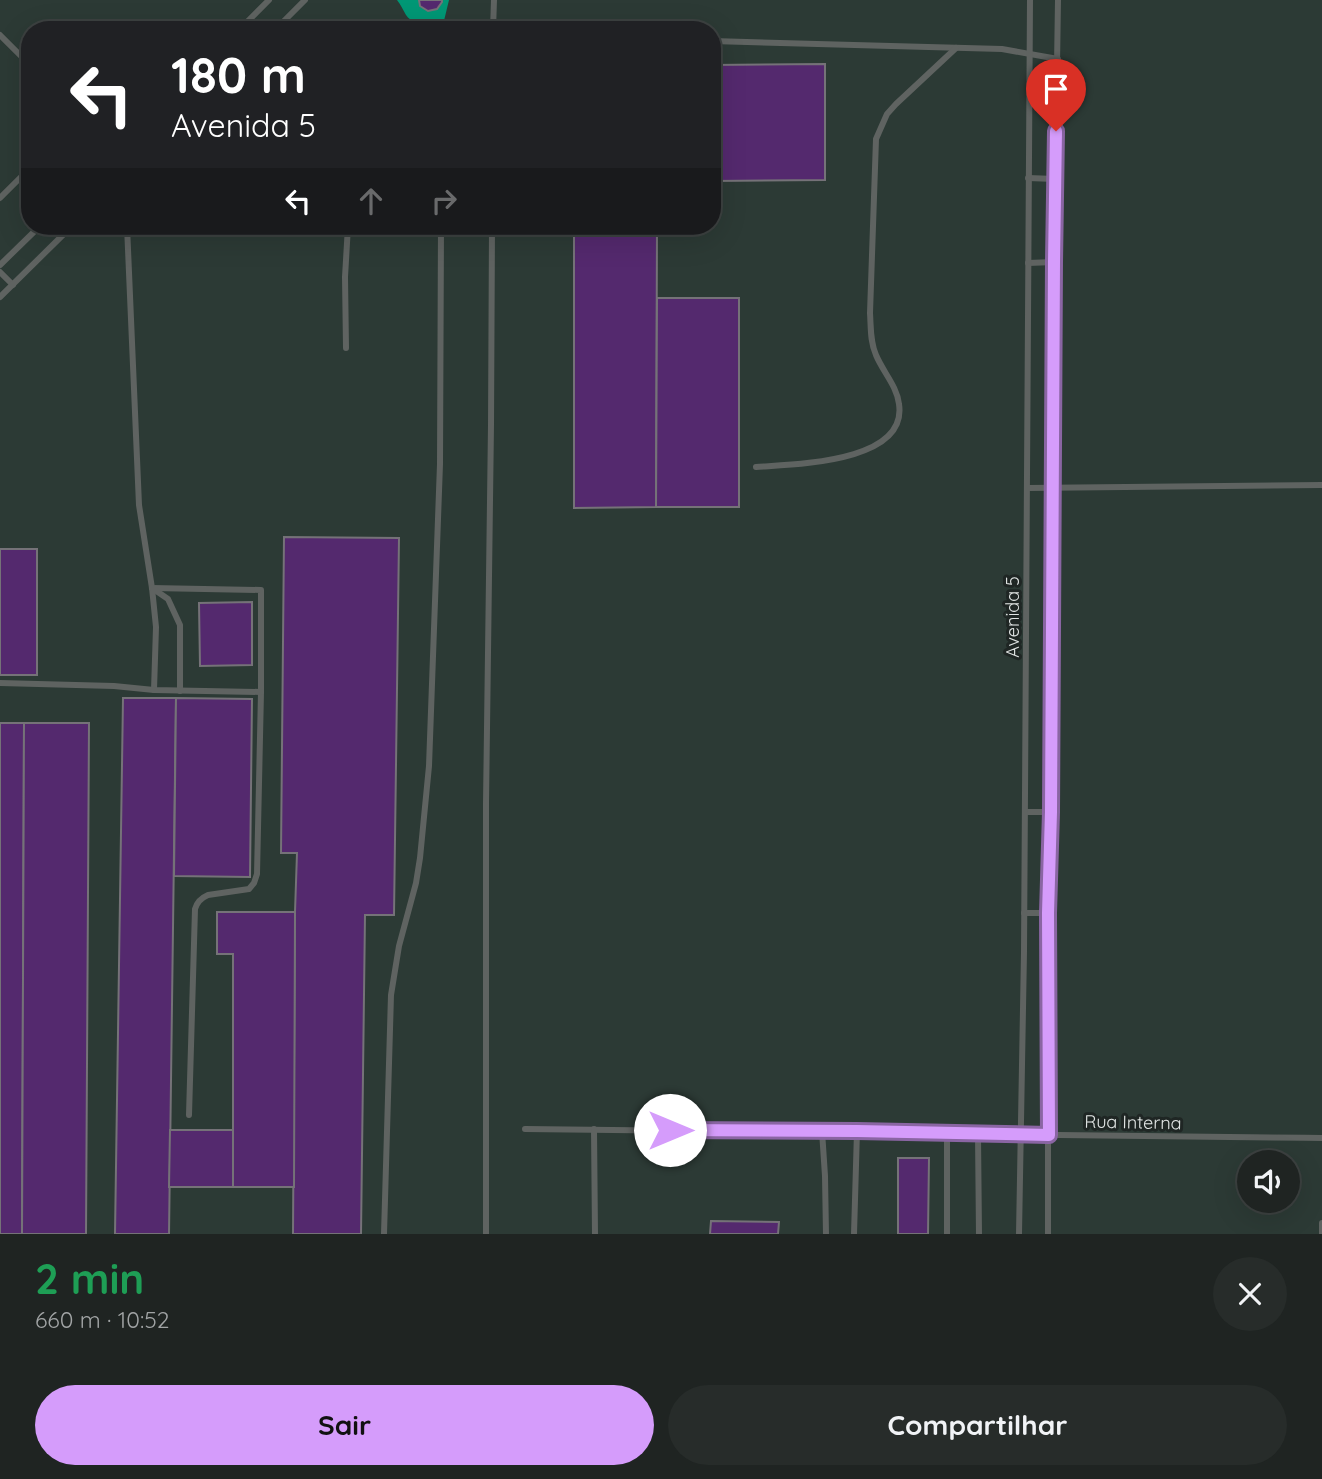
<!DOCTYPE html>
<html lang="pt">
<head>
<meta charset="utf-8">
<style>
	:root { --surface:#1f2422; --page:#272c2a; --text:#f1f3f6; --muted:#a1a4a5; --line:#3c4140; --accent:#d59cfb }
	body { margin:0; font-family:Quicksand,sans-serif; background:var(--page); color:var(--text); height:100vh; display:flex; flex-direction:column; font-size:26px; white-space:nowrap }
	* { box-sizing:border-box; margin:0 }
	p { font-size:23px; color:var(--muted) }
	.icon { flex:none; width:38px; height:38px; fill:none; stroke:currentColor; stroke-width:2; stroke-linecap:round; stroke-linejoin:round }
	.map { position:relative; height:1234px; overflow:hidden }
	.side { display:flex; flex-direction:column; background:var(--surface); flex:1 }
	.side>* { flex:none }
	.guide { position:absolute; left:21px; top:21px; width:700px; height:214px; border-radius:28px; box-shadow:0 7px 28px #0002,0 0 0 2px var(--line); background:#202124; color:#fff; overflow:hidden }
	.buttons { position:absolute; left:1237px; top:1150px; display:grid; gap:14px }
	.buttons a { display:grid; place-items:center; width:63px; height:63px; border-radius:50%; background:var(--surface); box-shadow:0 7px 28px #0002,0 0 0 2px var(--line); font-size:35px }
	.pin { position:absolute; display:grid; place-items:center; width:60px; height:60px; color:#fff; margin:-72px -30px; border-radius:50% 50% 50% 0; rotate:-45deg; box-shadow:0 0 7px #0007 }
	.pin .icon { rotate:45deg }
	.me { position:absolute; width:77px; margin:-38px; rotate:90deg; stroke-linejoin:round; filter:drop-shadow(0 0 5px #0008) }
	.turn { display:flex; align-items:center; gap:24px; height:147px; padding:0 35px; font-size:32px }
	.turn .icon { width:91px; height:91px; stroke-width:2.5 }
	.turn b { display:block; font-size:49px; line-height:60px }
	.lanes { display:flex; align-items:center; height:66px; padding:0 35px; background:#0003; justify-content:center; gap:35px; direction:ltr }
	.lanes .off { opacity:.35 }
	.round { display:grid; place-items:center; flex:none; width:74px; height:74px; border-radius:37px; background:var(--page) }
	.headline { display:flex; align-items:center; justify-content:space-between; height:119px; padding:0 35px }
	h1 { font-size:42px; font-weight:800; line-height:52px; color:#1e9e55 }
	.primary-button { display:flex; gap:14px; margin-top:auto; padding:14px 35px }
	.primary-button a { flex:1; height:80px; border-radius:42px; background:var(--accent); color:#111; font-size:28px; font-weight:800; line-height:80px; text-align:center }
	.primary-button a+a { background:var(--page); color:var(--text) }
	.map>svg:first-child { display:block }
	.built { fill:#2c3a35; fill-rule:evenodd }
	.water { fill:#009775 }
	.building { fill:#54296e; stroke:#757278; stroke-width:2 }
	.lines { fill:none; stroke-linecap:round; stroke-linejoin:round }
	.service { stroke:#5f6361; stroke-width:6 }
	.route-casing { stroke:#8a65a3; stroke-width:18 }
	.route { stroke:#d59cfb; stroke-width:12 }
	.labels { text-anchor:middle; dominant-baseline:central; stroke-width:6; stroke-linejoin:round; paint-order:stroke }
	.street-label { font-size:18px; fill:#e1e5e4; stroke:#1f2624 }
</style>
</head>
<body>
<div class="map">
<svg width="1322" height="1234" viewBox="0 0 1322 1234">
	<rect width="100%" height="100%" fill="#29302d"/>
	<path class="built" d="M 0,0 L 1322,0 L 1322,1234 L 0,1234 ZM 30,30 L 712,30 L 712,226 L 30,226 ZM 1250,1162 L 1288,1162 L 1288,1200 L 1250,1200 Z"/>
	<path class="water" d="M 397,0 L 419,0 L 420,6 L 428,11 L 437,9 L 442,0 L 449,0 L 443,25 C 439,26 435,28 432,28 C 424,27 410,22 406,15 C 403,10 401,5 397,0 Z"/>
	<g class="building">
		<path d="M 419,0 L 442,0 L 442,2 L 437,9 L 428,11 L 420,6 Z"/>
		<path d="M 825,64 L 825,180 L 712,181 L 712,65 Z"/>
		<path d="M 574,226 L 657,226 L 656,507 L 574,508 Z"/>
		<path d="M 657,298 L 739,298 L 739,507 L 656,507 Z"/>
		<path d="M 284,537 L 399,538 L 394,915 L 365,915 L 361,1234 L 293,1234 L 295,912 L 297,853 L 281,853 Z"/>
		<rect x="0" y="549" width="37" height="126"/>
		<path d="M 252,602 L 252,665 L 200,666 L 199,603 Z"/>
		<path d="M 123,698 L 176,698 L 169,1234 L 115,1234 Z"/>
		<path d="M 176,698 L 252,699 L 250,877 L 174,876 Z"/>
		<path d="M 0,723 L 24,723 L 22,1234 L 0,1234 Z"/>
		<path d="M 24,723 L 89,723 L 86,1234 L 22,1234 Z"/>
		<path d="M 217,912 L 295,912 L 294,1187 L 233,1187 L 233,954 L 217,954 Z"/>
		<path d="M 170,1130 L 233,1130 L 233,1187 L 169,1187 Z"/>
		<path d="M 898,1158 L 929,1158 L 928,1234 L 898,1234 Z"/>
		<path d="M 711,1221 L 779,1222 L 778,1234 L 710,1234 Z"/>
	</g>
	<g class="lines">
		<g class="service">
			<path d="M 239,30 L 269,0"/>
			<path d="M 275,30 L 305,0"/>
			<path d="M 493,30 L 494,0"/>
			<path d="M 0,35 L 30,65"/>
			<path d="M 712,41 L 1002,49 L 1058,59"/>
			<path d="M 1028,178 L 1055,179"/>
			<path d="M 0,198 L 30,168"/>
			<path d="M 127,226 L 139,505 L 152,588 L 156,627 L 154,690"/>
			<path d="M 1028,263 L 1054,262"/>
			<path d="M 0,265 L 40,226"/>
			<path d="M 0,272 L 13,285"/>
			<path d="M 0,297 L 72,226"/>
			<path d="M 346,348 L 345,277 L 348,226"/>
			<path d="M 756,467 C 794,464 908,463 899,404 C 897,386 883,372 876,355 C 870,342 871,327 870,313 L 876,139 L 887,114 L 896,104 L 956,48"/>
			<path d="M 1027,488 L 1322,485"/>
			<path d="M 152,588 L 261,590 L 261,692 L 257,874 L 254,883 L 249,889 L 208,895 C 201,898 197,902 195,909 L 189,1115"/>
			<path d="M 152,588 L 168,599 L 180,625 L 180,691"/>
			<path d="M 0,683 L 114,686 L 154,690 L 261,692"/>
			<path d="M 1025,812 L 1051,812"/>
			<path d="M 1024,913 L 1048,913"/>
			<path d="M 525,1129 C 790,1130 1056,1135 1322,1138"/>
			<path d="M 594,1129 L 595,1234"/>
			<path d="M 822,1131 L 825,1176 L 826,1234"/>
			<path d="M 978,1135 L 979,1234"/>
			<path d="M 384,1234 L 391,995 L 399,946 L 416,883 L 420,858 L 429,766 L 440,464 L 441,226"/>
			<path d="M 486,1234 L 486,804 L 491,425 L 492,226"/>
			<path d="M 854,1234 L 857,1131"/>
			<path d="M 947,1234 L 947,1134"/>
			<path d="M 1019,1234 L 1024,952 L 1030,0"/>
			<path d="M 1048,1234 L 1048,913 L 1051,812 L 1054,262 L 1058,0"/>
			<path d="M 1322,1234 L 1322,1223"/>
		</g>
	</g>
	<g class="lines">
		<g class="route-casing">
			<path id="route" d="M 670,1130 L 857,1131 L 1049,1135 L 1048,913 L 1051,812 L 1054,262 L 1056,131"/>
		</g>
		<use href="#route" class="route"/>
	</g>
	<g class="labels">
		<g class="street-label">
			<text transform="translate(1012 617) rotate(-90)">Avenida 5</text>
			<text transform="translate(1133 1122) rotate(1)">Rua Interna</text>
		</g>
	</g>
</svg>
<div class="buttons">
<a><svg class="icon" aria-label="sound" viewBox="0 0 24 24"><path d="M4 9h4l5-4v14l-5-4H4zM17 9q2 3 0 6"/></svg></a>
</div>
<div class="pin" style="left:1056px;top:131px;background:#d93025"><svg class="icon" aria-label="arrive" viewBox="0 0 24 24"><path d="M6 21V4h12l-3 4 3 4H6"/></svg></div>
<svg class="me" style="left:670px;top:1130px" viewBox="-20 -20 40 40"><circle r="19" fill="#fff"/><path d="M0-13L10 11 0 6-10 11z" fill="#d59cfb"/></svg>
<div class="guide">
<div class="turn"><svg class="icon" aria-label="left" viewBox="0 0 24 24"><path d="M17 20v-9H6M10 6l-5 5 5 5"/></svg><div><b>180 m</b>Avenida 5</div></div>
<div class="lanes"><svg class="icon" aria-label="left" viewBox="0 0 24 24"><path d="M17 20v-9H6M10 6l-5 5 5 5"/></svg><svg class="icon off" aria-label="ahead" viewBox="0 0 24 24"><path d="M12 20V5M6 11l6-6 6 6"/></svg><svg class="icon off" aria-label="right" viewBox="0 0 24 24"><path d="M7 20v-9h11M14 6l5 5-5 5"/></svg></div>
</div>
</div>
<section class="side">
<div class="headline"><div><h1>2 min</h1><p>660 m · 10:52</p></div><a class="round"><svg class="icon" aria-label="close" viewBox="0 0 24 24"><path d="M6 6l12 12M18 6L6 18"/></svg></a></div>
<div class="primary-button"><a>Sair</a><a>Compartilhar</a></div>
</section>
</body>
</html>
